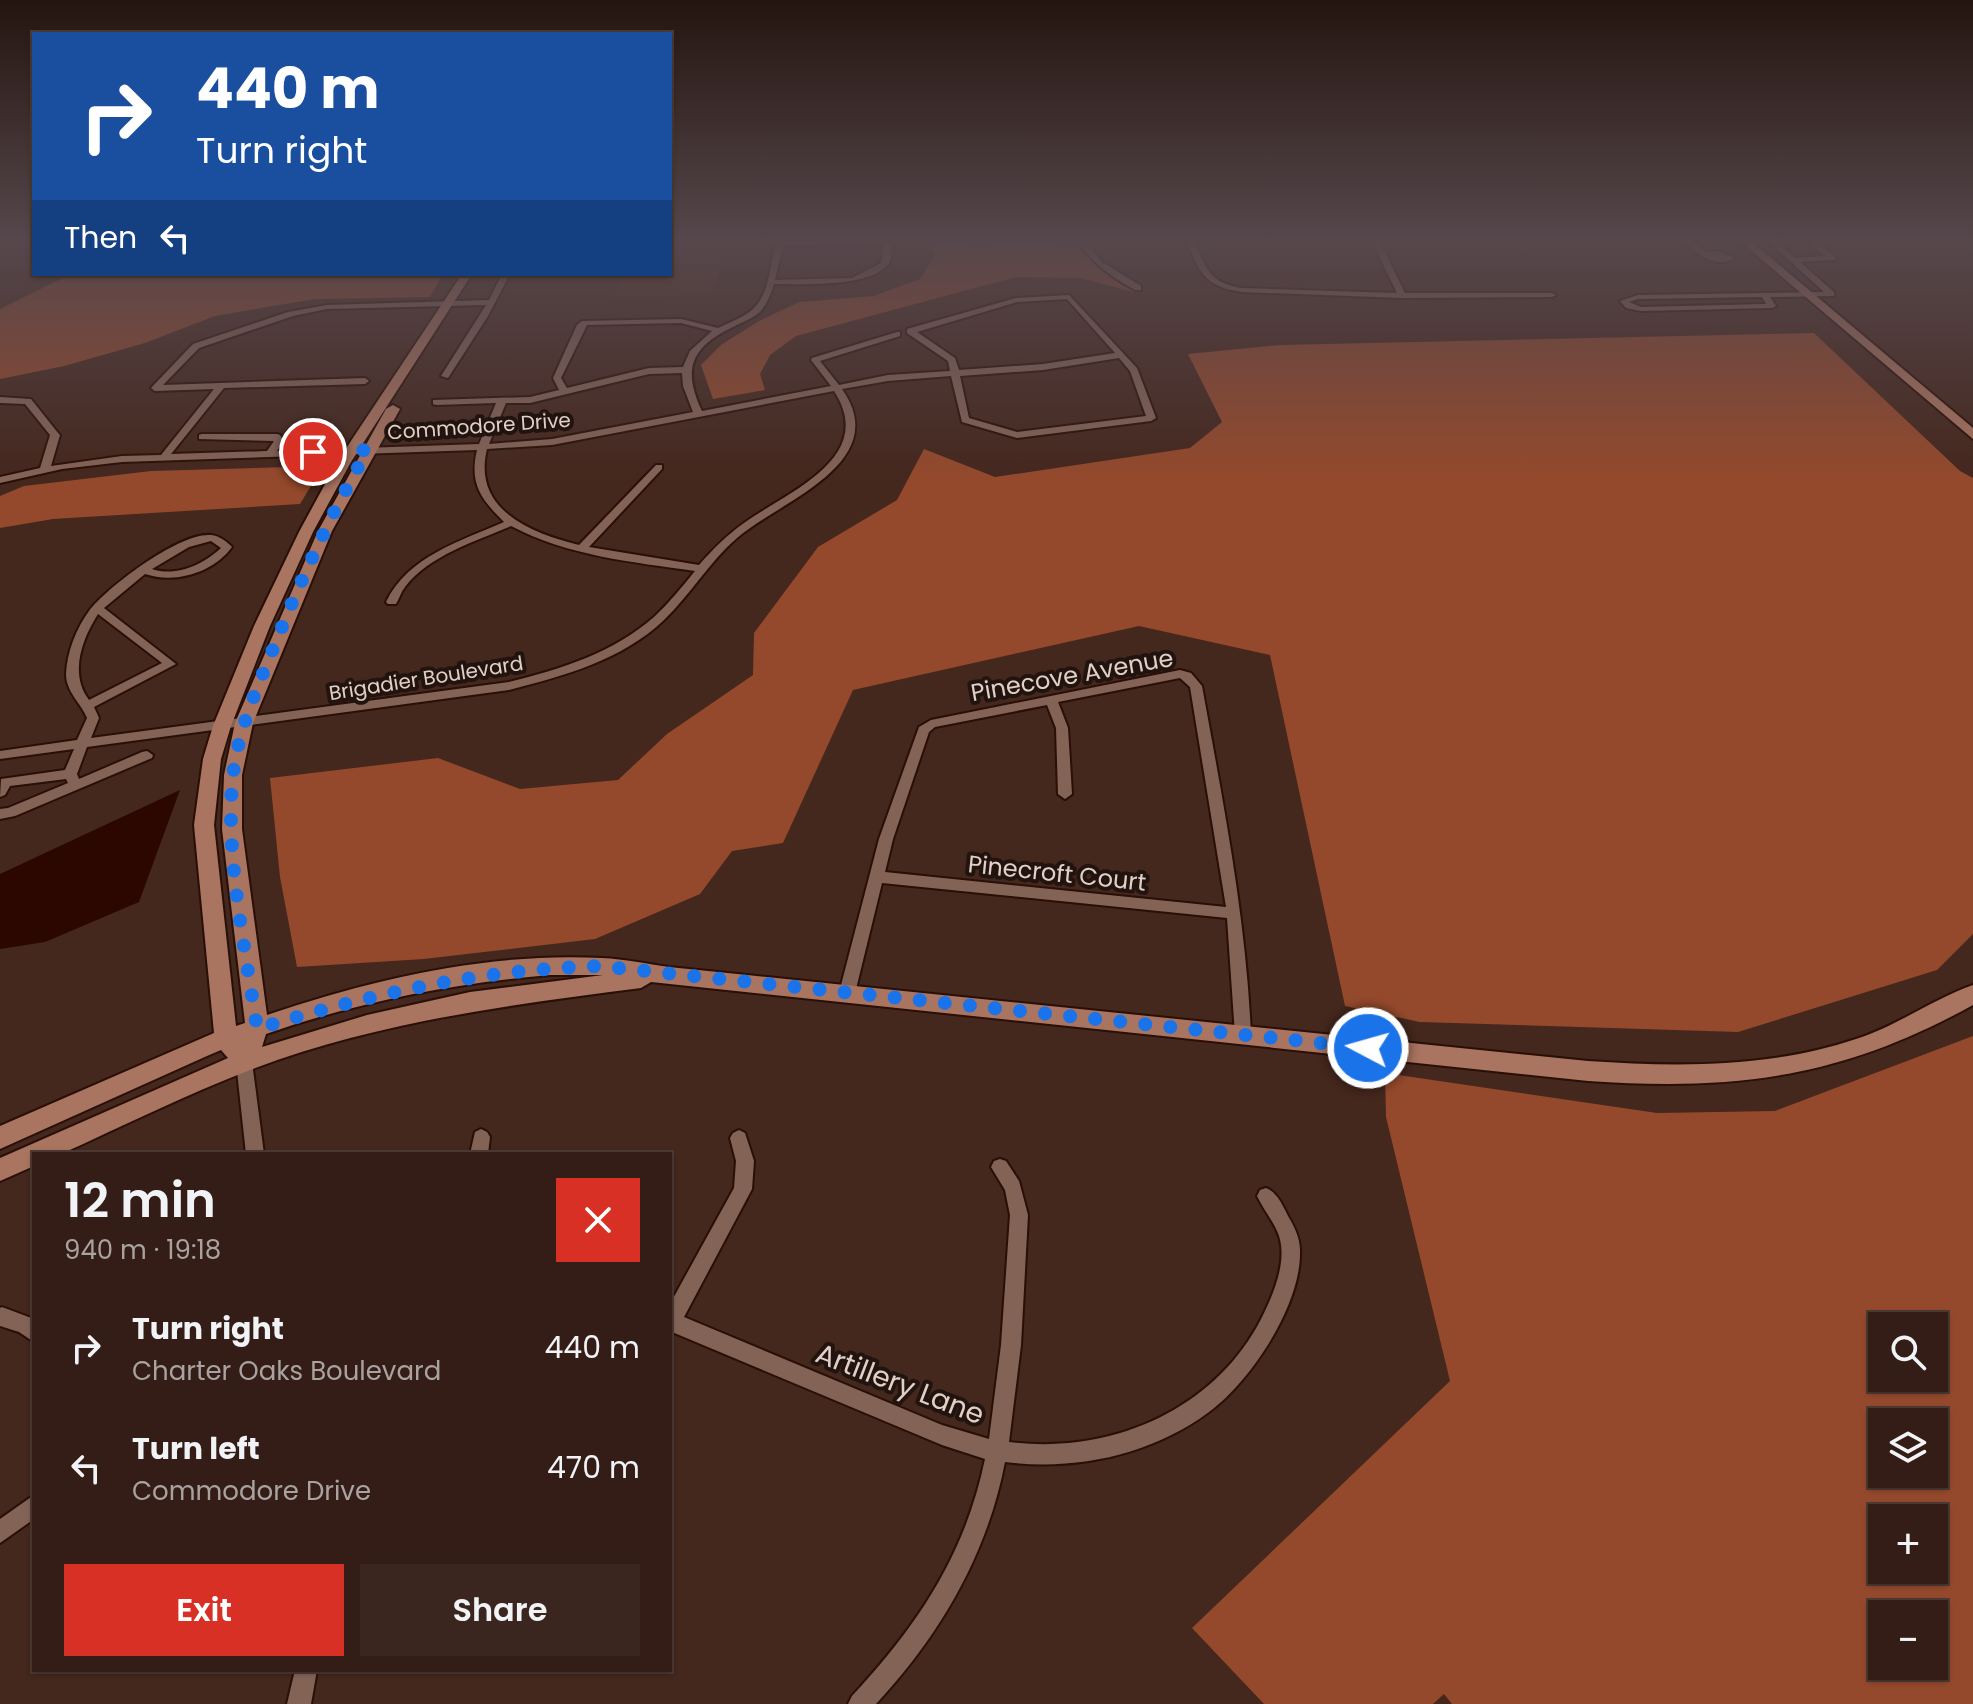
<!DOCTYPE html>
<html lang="en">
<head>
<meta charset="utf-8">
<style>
	:root { --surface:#331d16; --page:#3b261f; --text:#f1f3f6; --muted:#a9a2a1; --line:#4e3b35; --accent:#d93025 }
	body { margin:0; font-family:Poppins,sans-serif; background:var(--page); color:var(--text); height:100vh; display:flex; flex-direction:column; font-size:30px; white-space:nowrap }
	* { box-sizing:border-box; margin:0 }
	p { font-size:26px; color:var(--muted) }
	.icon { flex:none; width:44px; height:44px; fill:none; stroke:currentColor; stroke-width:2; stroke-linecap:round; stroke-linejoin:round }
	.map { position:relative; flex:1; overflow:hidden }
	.drawer { position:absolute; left:32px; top:1152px; width:640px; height:520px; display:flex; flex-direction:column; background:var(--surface); border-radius:0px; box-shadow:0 2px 6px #0004,0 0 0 2px var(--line) }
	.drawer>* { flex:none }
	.hud { position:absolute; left:32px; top:32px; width:640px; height:244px; border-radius:0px; box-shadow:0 2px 6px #0004,0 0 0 2px var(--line); background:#1a4fa0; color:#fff; overflow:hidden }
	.fabs { position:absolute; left:1868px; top:1312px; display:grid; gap:16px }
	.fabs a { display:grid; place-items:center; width:80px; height:80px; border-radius:0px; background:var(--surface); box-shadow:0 2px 6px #0004,0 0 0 2px var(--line); font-size:40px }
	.pin { position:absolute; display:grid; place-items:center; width:68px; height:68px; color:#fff; margin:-34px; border:4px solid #fff; border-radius:50%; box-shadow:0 2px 8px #0007 }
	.me { position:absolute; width:88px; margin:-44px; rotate:276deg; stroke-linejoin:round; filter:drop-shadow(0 0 6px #0008) }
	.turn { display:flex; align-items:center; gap:28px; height:168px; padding:0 32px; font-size:36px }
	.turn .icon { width:104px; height:104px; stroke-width:2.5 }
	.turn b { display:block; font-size:56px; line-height:68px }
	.then { display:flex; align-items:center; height:76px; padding:0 32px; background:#0003; gap:16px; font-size:30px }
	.round { display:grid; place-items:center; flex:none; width:84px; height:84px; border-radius:0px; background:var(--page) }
	.head { display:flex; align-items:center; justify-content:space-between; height:136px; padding:0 32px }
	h1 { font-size:48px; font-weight:600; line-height:60px }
	.cta { display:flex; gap:16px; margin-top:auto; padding:16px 32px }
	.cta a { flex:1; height:92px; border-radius:0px; background:var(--accent); color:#fff; font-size:32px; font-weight:600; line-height:92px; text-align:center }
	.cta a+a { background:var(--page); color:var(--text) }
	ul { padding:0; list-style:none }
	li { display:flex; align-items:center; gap:24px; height:120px; padding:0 32px }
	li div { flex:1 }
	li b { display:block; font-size:30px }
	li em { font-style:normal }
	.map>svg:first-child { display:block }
	.built { fill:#4f2c1e }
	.forest { fill:#94492c; fill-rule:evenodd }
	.water { fill:#2c0700 }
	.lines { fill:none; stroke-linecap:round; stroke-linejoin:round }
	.street-casing { stroke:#290f06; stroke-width:4 }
	.secondary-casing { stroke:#290f06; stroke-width:4 }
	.street { fill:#846357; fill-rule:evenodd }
	.secondary { fill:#a97460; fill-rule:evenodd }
	.route { stroke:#1a73e8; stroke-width:14; stroke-dasharray:0 25.2 }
	.labels { text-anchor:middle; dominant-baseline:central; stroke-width:8; stroke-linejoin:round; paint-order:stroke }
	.far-street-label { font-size:20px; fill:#e2cfc8; stroke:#21140f }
	.street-label { font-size:24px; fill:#e2cfc8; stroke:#21140f }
	.near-street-label { font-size:28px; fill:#e2cfc8; stroke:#21140f }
</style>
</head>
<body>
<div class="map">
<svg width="1973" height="1704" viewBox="0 0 1973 1704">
	<rect width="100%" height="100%" fill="#44271d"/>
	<path class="built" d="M 670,242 L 730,242 L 711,295 L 612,298 L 624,274 L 670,274 Z"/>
	<g class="forest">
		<path d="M 929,242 L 972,245 L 1077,242 L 1100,269 L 1142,284 L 1133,292 L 1081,278 L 1016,277 L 796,336 L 770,355 L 760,374 L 765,390 L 713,399 L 701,365 L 721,345 L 759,321 L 799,302 L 874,296 L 920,279 L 935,256 Z"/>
		<path d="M 71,274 L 443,274 L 430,297 L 315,299 L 215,316 L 145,343 L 64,366 L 0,379 L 0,309 Z"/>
		<path d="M 1814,333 L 1960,471 L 1973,478 L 1973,934 L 1937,970 L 1738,1032 L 1420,1022 L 1345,1006 L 1270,655 L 1139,626 L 853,690 L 783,843 L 732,851 L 700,894 L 595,939 L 424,959 L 297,967 L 280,877 L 270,778 L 438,758 L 520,789 L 618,780 L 667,734 L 753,675 L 754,633 L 818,547 L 897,500 L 924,449 L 995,477 L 1190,448 L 1222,422 L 1188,354 L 1281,345 Z"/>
		<path d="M 323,466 L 300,504 L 53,519 L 0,528 L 0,496 L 24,486 L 151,471 Z"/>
		<path d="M 1973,1036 L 1973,1704 L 1452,1704 L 1444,1694 L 1433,1704 L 1264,1704 L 1192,1628 L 1450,1381 L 1386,1117 L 1385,1073 L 1657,1113 L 1775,1111 ZM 1934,1326 L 1934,1378 L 1882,1378 L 1882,1326 ZM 1934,1422 L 1934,1474 L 1882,1474 L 1882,1422 ZM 1934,1518 L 1934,1570 L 1882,1570 L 1882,1518 ZM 1934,1614 L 1934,1666 L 1882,1666 L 1882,1614 Z"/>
	</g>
	<path class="water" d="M 180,790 L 139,902 L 45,942 L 0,949 L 0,874 Z"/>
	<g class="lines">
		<g class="street-casing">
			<g id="street">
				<path d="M 786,242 L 887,242 L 892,245 C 891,251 892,259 889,263 C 873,288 800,284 774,284 C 771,294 767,304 760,312 C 752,319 742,322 733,327 C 691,347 682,369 702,411 L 831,386 L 811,360 L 812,358 L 897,332 L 900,332 L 900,336 L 820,361 L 839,385 L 888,375 L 950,371 L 948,361 L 907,333 L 907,329 L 1016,298 L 1069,295 L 1137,368 L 1156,418 L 1151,421 L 1017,438 L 962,422 L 951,376 L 888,381 L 842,389 C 894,463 780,501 737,538 C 709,562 691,594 664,620 C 622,660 564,676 509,690 L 87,747 L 77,774 L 79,779 L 142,752 L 147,751 L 153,755 L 152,758 L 15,816 L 0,819 L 0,809 L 8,808 L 68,783 L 66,779 L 10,786 L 5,795 L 0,797 L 1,779 L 65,770 L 74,749 L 0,759 L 0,751 L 77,740 L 87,718 C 81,703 66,692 66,674 C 67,652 76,629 89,611 C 107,587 180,532 211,535 C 220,536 227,542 232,547 C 213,573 175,584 145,574 L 104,608 L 176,664 L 94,707 L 99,718 L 91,738 L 509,682 C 561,669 613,653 654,617 C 669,603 682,587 695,571 C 632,562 568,556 511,526 C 477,541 429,555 405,587 C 401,592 399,599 396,604 L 388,604 L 386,602 C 408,556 461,541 504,522 C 481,499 469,484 477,450 L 122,462 L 62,469 L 0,483 L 0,477 L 40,468 L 50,435 L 25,404 L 0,403 L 0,397 L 31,399 L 58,433 L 60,435 L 51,466 L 122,456 L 161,455 L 214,389 L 155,391 L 151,388 L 193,344 L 288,312 L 327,305 L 489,300 L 502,274 L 510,274 L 488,316 L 448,378 L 441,376 L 486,305 L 327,309 L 293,316 L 199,348 L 163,385 L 365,378 L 369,381 L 365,384 L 224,388 L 171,454 L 267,451 L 274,441 L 199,439 L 199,435 L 202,434 L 277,434 L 280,435 L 284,441 L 277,451 L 479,444 L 496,403 L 436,405 L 433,404 L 433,400 L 530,397 L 559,390 L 553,378 L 577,325 L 582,321 L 681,319 L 718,328 C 728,323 739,319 748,313 C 769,299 769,270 775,248 ZM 879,244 L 884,246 L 881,263 L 852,278 L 775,280 L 782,249 L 788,246 ZM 1067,299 L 1115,353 L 1043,364 L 959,370 L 955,358 L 917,332 L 1017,302 ZM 681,323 L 712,331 L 690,351 L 683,367 L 649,368 L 567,388 L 561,378 L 587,325 ZM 1119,358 L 1130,371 L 1146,416 L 1017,432 L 969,418 L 960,376 L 1043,370 ZM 682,373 L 683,386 L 693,412 L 552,439 L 489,444 L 506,403 L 530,403 L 649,374 ZM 834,391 C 878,458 787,492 744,523 C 727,535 713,549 699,565 L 589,547 L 662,469 L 662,465 L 656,465 L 579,545 C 531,533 472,510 487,449 L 552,445 ZM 211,541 L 221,548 C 203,565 176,577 152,569 L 189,547 ZM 98,614 L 162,663 L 89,700 C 69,674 82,639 98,614 Z"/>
				<path d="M 1078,242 L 1086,242 L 1102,262 L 1141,286 L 1141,290 L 1135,290 C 1112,277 1093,264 1078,242 Z"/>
				<path d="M 1187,242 L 1195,242 C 1206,269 1210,283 1242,288 L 1397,293 L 1372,242 L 1380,242 L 1405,293 L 1552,293 L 1556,295 L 1552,297 L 1402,298 L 1242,292 C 1206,287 1200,274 1187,242 Z"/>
				<path d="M 1686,242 L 1694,242 L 1706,252 L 1718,251 L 1735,258 C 1716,269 1699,256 1686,242 Z"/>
				<path d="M 1769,242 L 1777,242 L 1795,258 L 1825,256 L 1807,242 L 1816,242 L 1835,256 L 1835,260 L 1832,260 L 1800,262 L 1834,292 L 1834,296 L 1770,297 L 1776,306 L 1772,308 L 1641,311 L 1626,308 L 1620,301 L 1638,295 L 1824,292 ZM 1762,297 L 1766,304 L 1641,307 L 1629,302 L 1638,299 Z"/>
				<path d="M 1180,670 L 1191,673 L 1202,686 C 1223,802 1246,917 1251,1035 L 1249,1040 L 1243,1042 L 1237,1040 L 1235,1035 L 1227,918 L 882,883 L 855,993 L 852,997 L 847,999 L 842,997 L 839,993 L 879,839 L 919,727 L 931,720 ZM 1180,678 L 1190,687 L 1226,907 L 885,872 L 893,839 L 929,732 L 935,727 L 1047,705 L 1056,728 L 1058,794 L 1065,799 L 1072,794 L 1068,728 L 1058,702 Z"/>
				<path d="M 244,1055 L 250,1057 L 252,1062 L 264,1154 L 246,1154 L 236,1062 L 238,1057 Z"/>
				<path d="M 481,1129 L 487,1132 L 490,1137 L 488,1154 L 470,1154 L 475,1132 Z"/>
				<path d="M 739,1130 L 745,1133 L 754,1161 L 752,1189 L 684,1317 L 942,1425 L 989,1439 L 1001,1345 L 1010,1215 L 1005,1190 L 991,1167 L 994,1161 L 1000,1159 L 1006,1161 L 1019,1181 L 1028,1215 L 1021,1345 L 1009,1442 C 1113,1455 1220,1408 1265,1311 C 1274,1292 1284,1267 1281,1245 C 1279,1227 1265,1213 1257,1196 L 1260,1190 L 1266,1188 C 1277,1192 1283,1206 1288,1216 C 1294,1226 1300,1238 1300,1250 C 1302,1304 1251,1381 1209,1412 C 1151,1455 1076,1471 1005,1462 C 987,1555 940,1635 876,1704 L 848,1704 L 852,1696 C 918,1625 965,1555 985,1459 L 942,1445 L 672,1332 L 670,1333 L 670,1304 L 734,1188 L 736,1161 L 730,1138 L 733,1133 Z"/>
				<path d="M 2,1307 L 34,1319 L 34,1342 L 19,1332 L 0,1326 L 0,1308 Z"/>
				<path d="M 34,1495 L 34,1519 L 0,1543 L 0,1519 Z"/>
				<path d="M 295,1670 L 317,1670 L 311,1704 L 287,1704 Z"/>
			</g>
		</g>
		<g class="secondary-casing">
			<g id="secondary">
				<path d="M 1741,242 L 1752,242 L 1973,428 L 1973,439 Z"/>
				<path d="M 462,274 L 472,274 L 351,462 L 313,532 L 270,626 L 231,726 L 221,759 L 214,825 L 236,1026 L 245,1023 L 222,829 L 224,775 L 235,723 L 318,531 L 386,409 L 393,405 L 400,409 L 332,531 L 253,723 L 242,775 L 242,829 L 267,1015 C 372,979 490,952 602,958 C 625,959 647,964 669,967 L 1588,1061 C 1678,1067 1770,1068 1856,1039 C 1897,1026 1933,999 1973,985 L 1973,1005 C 1841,1078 1736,1091 1588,1081 L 651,982 L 641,988 C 508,1005 376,1022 250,1070 C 185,1095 123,1126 61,1154 L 34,1154 L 34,1166 L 0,1181 L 0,1158 L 228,1058 L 221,1050 L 207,1056 L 0,1149 L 0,1126 L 214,1033 L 194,825 L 203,759 L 213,726 L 254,626 L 299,532 L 337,462 ZM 550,975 L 603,975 L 470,992 L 367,1015 L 262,1047 L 266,1034 C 358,1002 453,983 550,975 Z"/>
			</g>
		</g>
		<use href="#street" class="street"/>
		<use href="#secondary" class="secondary"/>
	</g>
	<linearGradient id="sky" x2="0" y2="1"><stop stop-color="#251510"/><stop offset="0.5" stop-color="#56474c"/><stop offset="1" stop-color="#56474c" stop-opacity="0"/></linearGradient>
	<rect width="1973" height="481" fill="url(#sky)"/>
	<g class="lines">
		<path class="route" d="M 313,452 L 368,450 C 330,515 299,584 271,654 C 255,693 238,732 233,775 C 224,853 246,951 257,1029 C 370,994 481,970 599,966 L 1368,1048"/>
	</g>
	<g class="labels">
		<g class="far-street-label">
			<text transform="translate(479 426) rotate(-4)">Commodore Drive</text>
			<text transform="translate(426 678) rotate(-9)">Brigadier Boulevard</text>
		</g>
		<g class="street-label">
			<text transform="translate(1072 675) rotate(-10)">Pinecove Avenue</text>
			<text transform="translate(1057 873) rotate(6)">Pinecroft Court</text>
		</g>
		<g class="near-street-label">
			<text transform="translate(900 1384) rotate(21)">Artillery Lane</text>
		</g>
	</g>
</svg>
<div class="fabs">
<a><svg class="icon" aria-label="search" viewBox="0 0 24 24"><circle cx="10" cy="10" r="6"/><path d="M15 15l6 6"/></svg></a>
<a><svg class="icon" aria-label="layers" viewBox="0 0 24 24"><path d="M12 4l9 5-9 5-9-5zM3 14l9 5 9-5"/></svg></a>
<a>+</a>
<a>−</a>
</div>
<div class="pin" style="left:313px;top:452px;background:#d93025"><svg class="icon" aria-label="arrive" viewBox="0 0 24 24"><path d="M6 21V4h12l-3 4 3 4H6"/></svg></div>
<svg class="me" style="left:1368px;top:1048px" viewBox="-20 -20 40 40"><circle r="17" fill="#1a73e8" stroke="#fff" stroke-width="3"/><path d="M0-11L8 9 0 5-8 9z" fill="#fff"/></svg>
<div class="hud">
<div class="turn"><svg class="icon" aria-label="right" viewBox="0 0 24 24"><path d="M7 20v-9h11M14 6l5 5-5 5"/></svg><div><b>440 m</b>Turn right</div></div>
<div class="then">Then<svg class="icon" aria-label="left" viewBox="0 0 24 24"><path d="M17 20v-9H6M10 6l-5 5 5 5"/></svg></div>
</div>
<section class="drawer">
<div class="head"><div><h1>12 min</h1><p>940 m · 19:18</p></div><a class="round" style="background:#d93025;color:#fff"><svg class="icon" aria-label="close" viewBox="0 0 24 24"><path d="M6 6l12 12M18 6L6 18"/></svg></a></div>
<ul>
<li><svg class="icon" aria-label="right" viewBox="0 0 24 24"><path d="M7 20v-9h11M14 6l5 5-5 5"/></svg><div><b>Turn right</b><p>Charter Oaks Boulevard</p></div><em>440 m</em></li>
<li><svg class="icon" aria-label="left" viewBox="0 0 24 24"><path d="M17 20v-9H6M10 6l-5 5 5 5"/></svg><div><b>Turn left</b><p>Commodore Drive</p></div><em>470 m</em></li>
</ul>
<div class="cta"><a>Exit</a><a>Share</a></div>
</section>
</div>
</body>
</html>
